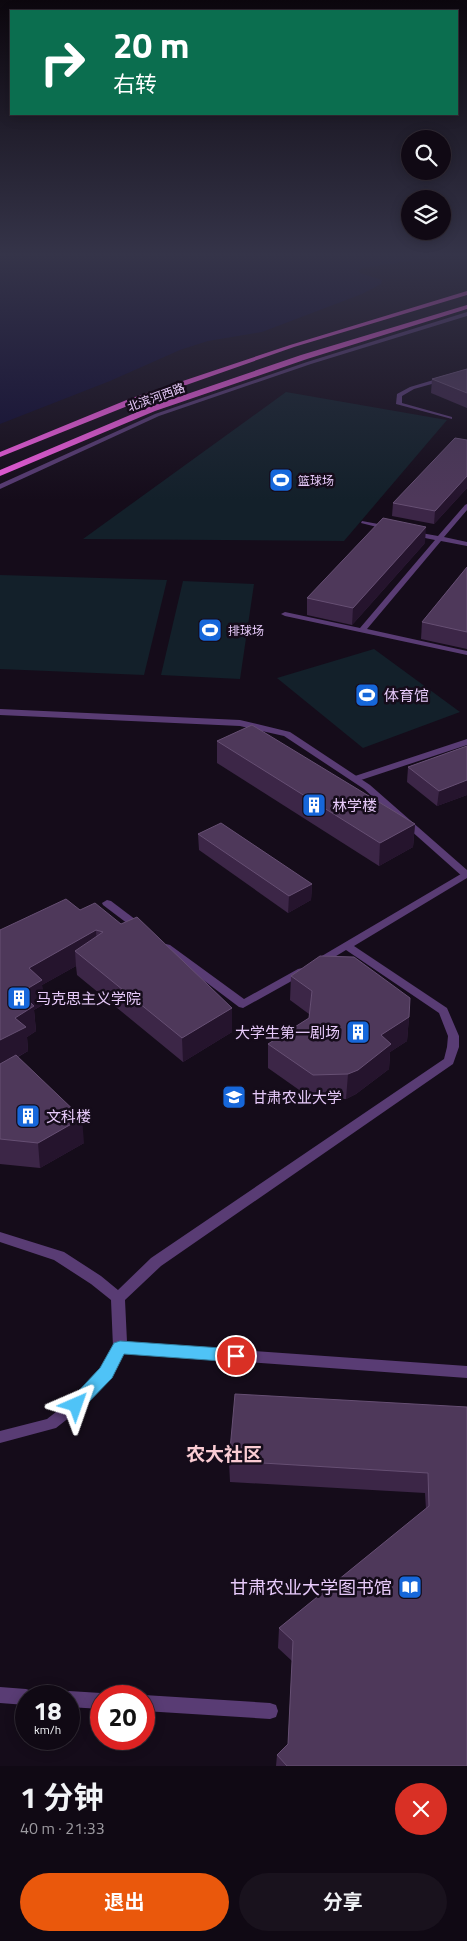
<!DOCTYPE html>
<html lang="zh">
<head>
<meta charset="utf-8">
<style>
	:root { --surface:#100914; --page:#19121d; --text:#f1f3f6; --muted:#9c9aa0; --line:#302a34; --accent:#ea580c }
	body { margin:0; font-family:"Titillium Web","Noto Sans SC",sans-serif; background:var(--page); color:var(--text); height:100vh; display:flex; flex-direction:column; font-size:19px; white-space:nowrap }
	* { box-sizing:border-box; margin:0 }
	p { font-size:16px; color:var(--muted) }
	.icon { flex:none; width:28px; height:28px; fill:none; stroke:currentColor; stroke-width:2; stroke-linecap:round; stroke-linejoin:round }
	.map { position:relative; height:1766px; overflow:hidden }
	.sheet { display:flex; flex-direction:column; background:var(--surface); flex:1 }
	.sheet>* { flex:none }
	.top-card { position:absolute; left:10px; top:10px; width:448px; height:105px; border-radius:0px; box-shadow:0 2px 12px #0003,0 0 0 1px var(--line); background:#0b6e4f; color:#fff; overflow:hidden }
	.tools { position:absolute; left:401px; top:130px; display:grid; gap:10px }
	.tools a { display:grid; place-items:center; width:50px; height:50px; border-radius:50%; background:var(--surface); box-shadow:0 2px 12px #0003,0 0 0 1px var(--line); font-size:25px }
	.speed { position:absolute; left:15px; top:1685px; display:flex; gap:10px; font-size:25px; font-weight:700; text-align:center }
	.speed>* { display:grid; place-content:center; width:65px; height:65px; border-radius:50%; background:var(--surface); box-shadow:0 2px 12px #0003,0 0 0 1px var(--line); line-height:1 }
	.speed small { font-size:12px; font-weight:400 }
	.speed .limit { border:8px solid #d22; background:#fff; color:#111 }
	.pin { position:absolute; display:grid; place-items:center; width:42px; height:42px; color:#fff; margin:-21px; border:2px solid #fff; border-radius:50%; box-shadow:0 1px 5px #0007 }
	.me { position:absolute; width:55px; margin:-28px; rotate:43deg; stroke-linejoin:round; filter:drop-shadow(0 0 4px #0008) }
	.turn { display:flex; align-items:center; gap:18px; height:105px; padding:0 20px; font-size:22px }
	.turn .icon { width:65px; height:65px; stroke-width:2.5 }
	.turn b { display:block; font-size:35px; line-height:42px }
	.round { display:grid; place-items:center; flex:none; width:52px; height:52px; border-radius:26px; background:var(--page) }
	.summary { display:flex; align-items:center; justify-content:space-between; height:85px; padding:0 20px }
	h1 { font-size:30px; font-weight:700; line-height:38px }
	.action { display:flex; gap:10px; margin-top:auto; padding:10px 20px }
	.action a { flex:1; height:58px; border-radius:30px; background:var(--accent); color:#fff; font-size:20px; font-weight:700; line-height:58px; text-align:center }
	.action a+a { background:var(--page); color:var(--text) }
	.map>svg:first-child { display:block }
	.green { fill:#13202a }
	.water { fill:#110c32 }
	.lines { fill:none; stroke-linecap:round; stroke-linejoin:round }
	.lane { fill:#593c74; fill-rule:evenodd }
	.street { fill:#593c74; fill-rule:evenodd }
	.primary { fill:#ef5cde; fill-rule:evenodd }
	.wall { fill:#3c2647 }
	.shaded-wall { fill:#25142d }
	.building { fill:#4e385a; stroke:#664f73 }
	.route { fill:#4fc3f7; stroke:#337fa1 }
	.labels { text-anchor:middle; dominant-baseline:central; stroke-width:5; stroke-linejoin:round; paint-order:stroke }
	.far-street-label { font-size:12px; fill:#e7cafa; stroke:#150c1a }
	.far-poi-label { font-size:12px; fill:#e7cafa; stroke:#150c1a; text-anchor:start }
	.poi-label { font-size:15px; fill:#e7cafa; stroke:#150c1a; text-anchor:start }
	.near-poi-label { font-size:18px; fill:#e7cafa; stroke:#150c1a; text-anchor:end }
	.near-neighbourhood-label { font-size:19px; font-weight:bold; fill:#faccd3; stroke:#150c1a }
</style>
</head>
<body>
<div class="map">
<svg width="467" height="1766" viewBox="0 0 467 1766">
	<rect width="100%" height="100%" fill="#150c1a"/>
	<g class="green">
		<path d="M 286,392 L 447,420 L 344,541 L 83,539 Z"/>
		<path d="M 0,575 L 167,580 L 144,675 L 0,669 Z"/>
		<path d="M 183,581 L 254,584 L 240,679 L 161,675 Z"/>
		<path d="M 374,649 L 460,712 L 363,748 L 277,678 Z"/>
	</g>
	<path class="water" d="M 0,253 L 451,253 L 429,258 L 363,268 L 359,270 L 360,273 L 382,280 L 381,284 L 362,294 L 262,332 L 208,341 L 180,350 L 110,381 L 0,424 Z"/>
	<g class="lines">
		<g class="lane">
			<path d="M 467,312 L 467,316 L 311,364 L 159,416 L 0,489 L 0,484 L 155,414 L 307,362 Z"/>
			<path d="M 467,370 L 467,374 L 414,389 L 402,396 L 402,403 L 452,417 L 452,419 L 396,404 L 397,394 L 410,387 Z"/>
			<path d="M 467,504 L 467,510 L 444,537 L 467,542 L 467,546 L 441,541 L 367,629 L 467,651 L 467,655 L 285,616 L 281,614 L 285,612 L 360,628 L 435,540 L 410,535 L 410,531 L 438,536 L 465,505 Z"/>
			<path d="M 362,521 L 389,526 L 393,528 L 389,530 L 361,523 Z"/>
			<path d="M 467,739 L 467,745 L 358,781 L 355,782 L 350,779 L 352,777 Z"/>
			<path d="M 466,871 L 467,878 L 354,946 L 447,1008 L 459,1036 L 459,1047 L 453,1064 L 161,1266 L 125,1300 L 127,1342 L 467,1366 L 467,1378 L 124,1353 L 111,1377 L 80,1409 L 56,1428 L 0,1443 L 0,1431 L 47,1419 L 70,1401 L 101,1369 L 113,1347 L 111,1300 L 91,1284 L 54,1260 L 0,1242 L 0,1232 L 64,1252 L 101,1276 L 118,1290 L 151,1258 L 444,1059 L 447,1047 L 448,1036 L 439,1013 L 346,950 L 323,964 L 319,965 L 314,962 L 315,960 Z"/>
			<path d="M 107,900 L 111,901 L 144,926 L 145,928 L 144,930 L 136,930 L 103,905 L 102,903 Z"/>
			<path d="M 166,944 L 170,945 L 244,999 L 298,969 L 302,968 L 307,971 L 306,973 L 243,1008 L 239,1007 L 162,949 L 161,947 Z"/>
			<path d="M 0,1687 L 26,1689 L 32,1691 L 34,1696 L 26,1696 L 26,1705 L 0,1703 Z"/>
			<path d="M 69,1691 L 101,1693 L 107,1696 L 101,1696 L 101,1709 L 69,1707 L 69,1696 L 62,1696 L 63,1693 Z"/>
			<path d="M 144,1695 L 270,1703 L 276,1705 L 278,1711 L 276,1717 L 270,1719 L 144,1711 L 144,1696 L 140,1696 Z"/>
		</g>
		<path class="street" d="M 0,709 L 240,720 L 290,732 L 370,785 L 467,870 L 467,878 L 463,877 L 364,789 L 284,736 L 240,726 L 0,715 Z"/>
		<g class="primary">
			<path d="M 467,291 L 467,295 L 294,347 L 135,403 L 0,457 L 0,452 L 129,399 L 290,345 Z"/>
			<path d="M 467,305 L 467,309 L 307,359 L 155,411 L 0,476 L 0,470 L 149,407 L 301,355 Z"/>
		</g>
	</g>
	<g class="wall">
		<path d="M 467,369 L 467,408 L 431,393 L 432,379 Z"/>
		<path d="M 467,440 L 467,488 L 434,524 L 392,516 L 393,503 Z"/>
		<path d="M 425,543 L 352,625 L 307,615 L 307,598 Z"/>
		<path d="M 467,567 L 467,649 L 421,639 L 422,622 Z"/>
		<path d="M 217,741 L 415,824 L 413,847 L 379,866 L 217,763 Z"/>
		<path d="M 467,746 L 467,795 L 437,806 L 407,782 L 408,767 Z"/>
		<path d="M 198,834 L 312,884 L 311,900 L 288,913 L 199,850 Z"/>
		<path d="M 80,910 L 232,1008 L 232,1032 L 183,1062 L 77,975 L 76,966 L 42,985 L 44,1004 L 34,1010 L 36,1031 L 27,1037 L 28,1051 L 18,1057 L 84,1143 L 40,1168 L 0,1164 L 0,930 Z"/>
		<path d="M 291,976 L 409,1017 L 407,1041 L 390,1052 L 389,1069 L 356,1094 L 346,1099 L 312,1099 L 268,1068 L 268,1044 L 309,1018 L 309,1014 L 290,1000 Z"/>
		<path d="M 467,1407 L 467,1766 L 276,1766 L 277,1755 L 288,1744 L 292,1661 L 278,1648 L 279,1628 L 426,1509 L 425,1493 L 230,1482 L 229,1461 Z"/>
	</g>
	<g class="shaded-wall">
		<path d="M 467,476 L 467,488 L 434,524 L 435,511 Z"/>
		<path d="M 426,527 L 425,543 L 352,625 L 353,608 Z"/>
		<path d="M 467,780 L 467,795 L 437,806 L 439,791 Z"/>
		<path d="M 415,824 L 413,847 L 379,866 L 380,843 Z"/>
		<path d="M 312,884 L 311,900 L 288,913 L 289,896 Z"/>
		<path d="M 96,930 L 97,954 L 75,951 L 76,966 L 42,985 L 44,1004 L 34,1010 L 36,1031 L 27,1037 L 28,1051 L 0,1066 L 0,1040 L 15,1018 L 20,993 L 29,968 Z"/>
		<path d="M 232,1008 L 232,1032 L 183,1062 L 182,1038 Z"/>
		<path d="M 409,1017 L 407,1041 L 390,1052 L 389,1069 L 356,1094 L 346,1099 L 348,1074 L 381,1035 Z"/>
		<path d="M 82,1118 L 84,1143 L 40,1168 L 38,1143 Z"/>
	</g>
	<g class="building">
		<path d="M 467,369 L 467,393 L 432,379 Z"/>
		<path d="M 455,438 L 467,440 L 467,476 L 435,511 L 393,503 Z"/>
		<path d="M 383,518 L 426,527 L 353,608 L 307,598 Z"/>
		<path d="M 467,567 L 467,632 L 422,622 Z"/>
		<path d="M 252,725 L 415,824 L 380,843 L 217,741 Z"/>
		<path d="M 467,746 L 467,780 L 439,791 L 408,767 Z"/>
		<path d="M 221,823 L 312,884 L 289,896 L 198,834 Z"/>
		<path d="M 66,899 L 80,910 L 95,903 L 121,924 L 137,917 L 232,1008 L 182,1038 L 75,951 L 103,932 L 96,930 L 29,968 L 42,980 L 20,993 L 34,1006 L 15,1018 L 26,1027 L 0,1040 L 0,930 Z"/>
		<path d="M 320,956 L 354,957 L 410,998 L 409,1017 L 381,1035 L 391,1044 L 358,1070 L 348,1074 L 313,1075 L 268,1044 L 309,1018 L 312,991 L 291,976 Z"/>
		<path d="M 16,1055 L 82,1118 L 38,1143 L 0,1139 L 0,1064 Z"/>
		<path d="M 235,1394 L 467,1407 L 467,1766 L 287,1766 L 277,1755 L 288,1744 L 293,1641 L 279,1628 L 429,1506 L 428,1473 L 229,1461 Z"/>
	</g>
	<linearGradient id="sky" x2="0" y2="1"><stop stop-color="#0c070e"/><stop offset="0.51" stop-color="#353449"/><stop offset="1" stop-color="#353449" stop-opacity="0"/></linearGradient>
	<rect width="467" height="500" fill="url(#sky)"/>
	<path class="route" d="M 120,1341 L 236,1349 L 241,1351 L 243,1356 L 241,1360 L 236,1362 L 124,1354 L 112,1378 L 81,1410 L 76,1412 L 70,1410 L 67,1405 L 70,1400 L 100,1368 L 114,1343 Z"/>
	<defs>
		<g id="stadium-square" transform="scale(1.25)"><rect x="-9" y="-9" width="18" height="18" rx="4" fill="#1667da" stroke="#150c1a"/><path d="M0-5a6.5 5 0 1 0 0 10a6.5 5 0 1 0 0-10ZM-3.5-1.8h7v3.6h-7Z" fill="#fff"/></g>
		<g id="building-square" transform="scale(1.25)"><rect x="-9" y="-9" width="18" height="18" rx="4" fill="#1667da" stroke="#150c1a"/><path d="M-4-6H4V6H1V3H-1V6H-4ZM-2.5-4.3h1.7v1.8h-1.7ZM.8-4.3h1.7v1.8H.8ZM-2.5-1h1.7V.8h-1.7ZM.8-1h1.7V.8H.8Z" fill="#fff"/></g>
		<g id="university-square" transform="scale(1.25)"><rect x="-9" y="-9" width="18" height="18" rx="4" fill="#1667da" stroke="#150c1a"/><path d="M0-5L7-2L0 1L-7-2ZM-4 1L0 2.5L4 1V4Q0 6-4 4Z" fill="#fff"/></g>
		<g id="library-square" transform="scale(1.25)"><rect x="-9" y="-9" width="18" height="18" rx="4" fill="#1667da" stroke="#150c1a"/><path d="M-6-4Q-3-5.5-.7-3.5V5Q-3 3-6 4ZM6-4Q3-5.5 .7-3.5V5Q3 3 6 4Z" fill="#fff"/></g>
	</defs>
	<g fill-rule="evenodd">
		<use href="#stadium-square" x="281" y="480"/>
		<use href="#stadium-square" x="210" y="630"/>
		<use href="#stadium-square" x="367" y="695"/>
		<use href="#building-square" x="314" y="805"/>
		<use href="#building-square" x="19" y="998"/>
		<use href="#building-square" x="358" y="1032"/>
		<use href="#university-square" x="234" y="1097"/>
		<use href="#building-square" x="28" y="1116"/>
		<use href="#library-square" x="410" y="1587"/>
	</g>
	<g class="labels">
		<g class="far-street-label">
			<text transform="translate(156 397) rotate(-20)">北滨河西路</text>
		</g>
		<g class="far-poi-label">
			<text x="298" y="480">篮球场</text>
			<text x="228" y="630">排球场</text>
		</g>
		<g class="poi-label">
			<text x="384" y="695">体育馆</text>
			<text x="332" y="805">林学楼</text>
			<text x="36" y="998">马克思主义学院</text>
			<text x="340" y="1032" text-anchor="end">大学生第一剧场</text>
			<text x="252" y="1097">甘肃农业大学</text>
			<text x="46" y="1116">文科楼</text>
		</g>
		<g class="near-poi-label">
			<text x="392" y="1587">甘肃农业大学图书馆</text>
		</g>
		<g class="near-neighbourhood-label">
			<text x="224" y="1453">农大社区</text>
		</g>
	</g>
</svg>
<div class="tools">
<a><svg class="icon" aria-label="search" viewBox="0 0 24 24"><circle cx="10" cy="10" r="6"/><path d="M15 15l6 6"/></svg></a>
<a><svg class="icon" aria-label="layers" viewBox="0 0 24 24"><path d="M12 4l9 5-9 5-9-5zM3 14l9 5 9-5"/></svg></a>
</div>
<div class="speed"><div>18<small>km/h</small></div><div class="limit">20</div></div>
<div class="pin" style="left:236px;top:1356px;background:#d93025"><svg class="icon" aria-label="arrive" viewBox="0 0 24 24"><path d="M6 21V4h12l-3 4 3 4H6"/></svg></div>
<svg class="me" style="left:76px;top:1405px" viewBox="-20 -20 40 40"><path d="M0-17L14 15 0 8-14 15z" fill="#4fc3f7" stroke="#fff" stroke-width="4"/></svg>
<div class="top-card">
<div class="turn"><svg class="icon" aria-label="right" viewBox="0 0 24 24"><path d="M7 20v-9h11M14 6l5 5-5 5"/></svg><div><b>20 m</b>右转</div></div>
</div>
</div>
<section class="sheet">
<div class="summary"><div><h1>1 分钟</h1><p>40 m · 21:33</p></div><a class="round" style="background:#d93025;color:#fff"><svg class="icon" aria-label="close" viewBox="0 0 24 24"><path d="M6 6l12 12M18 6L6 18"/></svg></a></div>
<div class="action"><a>退出</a><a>分享</a></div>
</section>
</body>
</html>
